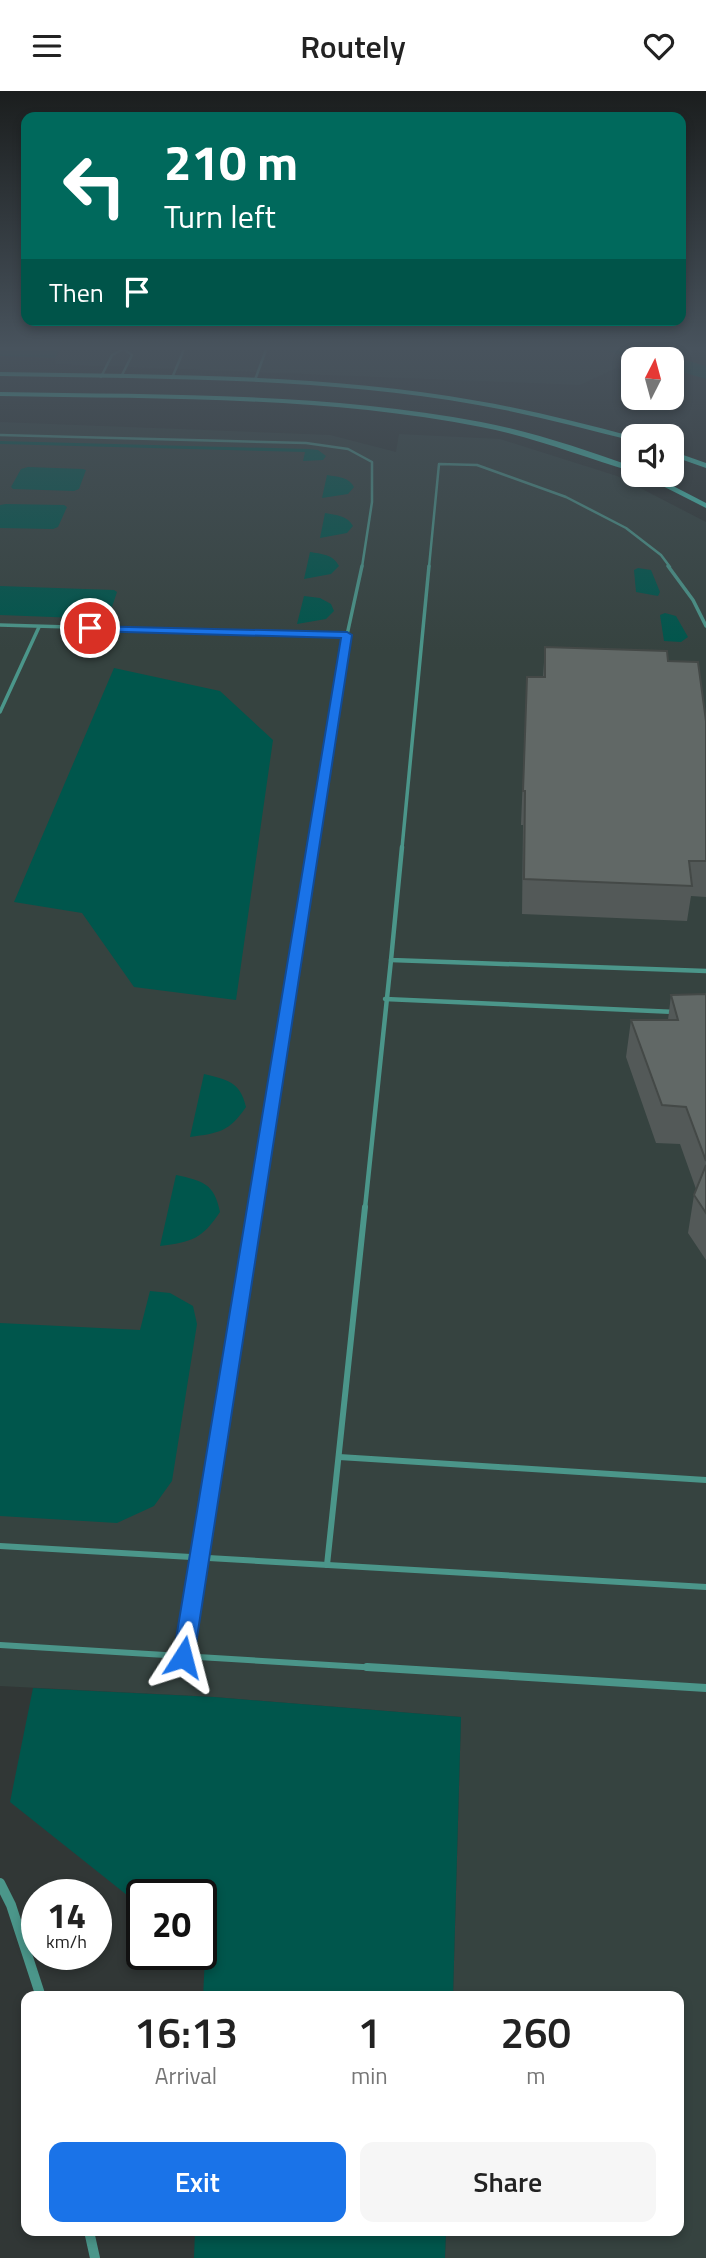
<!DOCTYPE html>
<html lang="en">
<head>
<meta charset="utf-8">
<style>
	:root { --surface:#fff; --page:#f6f6f6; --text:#222; --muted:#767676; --accent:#1a73e8 }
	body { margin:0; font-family:"Titillium Web",sans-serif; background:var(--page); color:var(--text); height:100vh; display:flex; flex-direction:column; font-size:26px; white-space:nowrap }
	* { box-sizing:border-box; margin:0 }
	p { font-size:23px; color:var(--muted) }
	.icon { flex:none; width:38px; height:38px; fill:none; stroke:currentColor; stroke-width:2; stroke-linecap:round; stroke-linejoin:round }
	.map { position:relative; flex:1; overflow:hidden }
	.details { position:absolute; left:21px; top:1900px; width:663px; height:245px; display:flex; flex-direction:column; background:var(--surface); border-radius:14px; box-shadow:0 4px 10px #0003 }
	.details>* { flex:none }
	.banner { position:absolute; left:21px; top:21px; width:665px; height:214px; border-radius:14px; box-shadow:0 4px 10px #0003; background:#00695c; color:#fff; overflow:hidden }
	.needle { width:46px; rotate:6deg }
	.controls { position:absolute; left:621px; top:256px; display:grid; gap:14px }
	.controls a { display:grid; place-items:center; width:63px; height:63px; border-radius:14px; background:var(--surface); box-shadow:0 4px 10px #0003; font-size:35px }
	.speed { position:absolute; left:21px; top:1788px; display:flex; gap:14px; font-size:35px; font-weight:700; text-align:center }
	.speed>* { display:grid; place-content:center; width:91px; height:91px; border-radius:50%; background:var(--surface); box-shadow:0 4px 10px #0003; line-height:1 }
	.speed small { font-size:18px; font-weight:400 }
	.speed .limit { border:4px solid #111; border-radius:10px; background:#fff; color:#111 }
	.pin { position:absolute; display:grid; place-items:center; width:60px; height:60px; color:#fff; margin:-30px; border:4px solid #fff; border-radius:50%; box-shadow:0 2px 7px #0007 }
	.me { position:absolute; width:77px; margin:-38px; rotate:9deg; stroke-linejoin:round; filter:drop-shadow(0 0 5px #0008) }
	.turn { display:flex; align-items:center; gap:24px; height:147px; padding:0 28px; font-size:32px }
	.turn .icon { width:91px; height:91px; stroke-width:2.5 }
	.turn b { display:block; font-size:49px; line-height:60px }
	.then { display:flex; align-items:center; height:66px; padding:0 28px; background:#0003; gap:14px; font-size:26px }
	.eta { display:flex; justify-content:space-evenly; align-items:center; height:119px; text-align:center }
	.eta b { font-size:42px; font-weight:600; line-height:49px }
	.primary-button { display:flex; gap:14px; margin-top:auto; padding:14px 28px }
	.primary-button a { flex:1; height:80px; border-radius:14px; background:var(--accent); color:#fff; font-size:28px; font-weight:600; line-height:80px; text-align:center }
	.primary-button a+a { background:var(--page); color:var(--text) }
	header { display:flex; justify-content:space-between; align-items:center; height:91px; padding:0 28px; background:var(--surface); font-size:32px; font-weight:600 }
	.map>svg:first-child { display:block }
	.built { fill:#364340 }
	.green { fill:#00564c }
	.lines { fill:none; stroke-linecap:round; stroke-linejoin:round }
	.lane-far4 { stroke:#4b968a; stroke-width:2.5 }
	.lane-far3 { stroke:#4b968a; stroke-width:3.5 }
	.lane-far2 { stroke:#4b968a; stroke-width:4.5 }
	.lane-far1 { stroke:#4b968a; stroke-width:6 }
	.lane { stroke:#4b968a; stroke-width:8 }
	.street { stroke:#4b968a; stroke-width:10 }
	.secondary { fill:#48ccb9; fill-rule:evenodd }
	.wall { fill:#535958 }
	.building { fill:#616866; stroke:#444947; stroke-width:2 }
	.route { fill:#1a73e8; stroke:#114b97; stroke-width:2 }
</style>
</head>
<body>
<header><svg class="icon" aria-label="menu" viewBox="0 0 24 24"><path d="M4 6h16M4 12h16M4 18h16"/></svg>Routely<svg class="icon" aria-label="heart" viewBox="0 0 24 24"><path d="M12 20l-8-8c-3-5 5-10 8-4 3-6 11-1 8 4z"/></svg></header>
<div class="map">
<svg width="706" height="2167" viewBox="0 0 706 2167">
	<rect width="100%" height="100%" fill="#313736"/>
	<g class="built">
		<path d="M 61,256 L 594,256 L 635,268 L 580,294 L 56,273 L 55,267 Z"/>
		<path d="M 0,331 L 330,344 L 396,361 L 399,343 L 500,348 L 617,385 L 706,431 L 706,2167 L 445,2167 L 446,2140 L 679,2140 L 679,1906 L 453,1906 L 461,1626 L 214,1606 L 0,1595 Z"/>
	</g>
	<g class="green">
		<path d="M 0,256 L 61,256 L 55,267 L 0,265 Z"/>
		<path d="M 594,256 L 639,256 L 706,275 L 706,288 L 672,278 L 672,268 L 636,268 Z"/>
		<path d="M 0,350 L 308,358 L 318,359 L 326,365 L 323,369 L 303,370 L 305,361 L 0,353 Z"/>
		<path d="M 28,376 L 83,378 L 86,379 L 79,398 L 74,400 L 13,398 L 11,396 L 21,378 Z"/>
		<path d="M 327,384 C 338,386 349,386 354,396 L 348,403 L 322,407 Z"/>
		<path d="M 6,413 L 64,414 L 67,416 L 58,436 L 53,438 L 0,437 L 0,414 Z"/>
		<path d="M 325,422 C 336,424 348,425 353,435 L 347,442 L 320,447 Z"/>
		<path d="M 310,461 C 321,463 333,463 339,475 L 331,483 L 304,488 Z"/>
		<path d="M 638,477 L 651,479 L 660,501 L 658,505 L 636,501 L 634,479 Z"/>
		<path d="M 0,495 L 114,499 L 117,501 L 109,525 L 104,528 L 0,524 Z"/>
		<path d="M 304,505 L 320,507 L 331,513 L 334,520 L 326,528 L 297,533 Z"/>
		<path d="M 665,522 L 676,525 L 688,546 L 681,551 L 664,550 L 660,524 Z"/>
		<path d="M 114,577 L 220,600 L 273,649 L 236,909 L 134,896 L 82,822 L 14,811 Z"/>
		<path d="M 204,983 C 227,989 240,990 246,1016 C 229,1041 219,1042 190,1046 Z"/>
		<path d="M 176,1084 C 203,1090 214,1092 220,1121 C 202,1148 192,1151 160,1155 Z"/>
		<path d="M 150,1200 L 170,1202 L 193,1215 L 197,1233 L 172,1390 L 154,1415 L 117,1432 L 0,1425 L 0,1232 L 140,1239 Z"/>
		<path d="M 33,1597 L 214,1606 L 461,1626 L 453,1906 L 203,1906 L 205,1866 L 201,1863 L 201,1804 L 142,1804 L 142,1816 L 10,1711 Z"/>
		<path d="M 195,2140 L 446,2140 L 445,2167 L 194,2167 Z"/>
	</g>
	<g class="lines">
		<g class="lane-far4">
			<path d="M 101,286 L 112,264 L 127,256"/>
			<path d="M 121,286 L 132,264 L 125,259"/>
			<path d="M 172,287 L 185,256"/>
			<path d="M 255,289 L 267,256"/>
			<path d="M 0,344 L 306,352 L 348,358 L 372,371 L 372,411 L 362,476"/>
			<path d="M 429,476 L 439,373 L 477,374 L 566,406 L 626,437 L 661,464 L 670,476"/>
		</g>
		<g class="lane-far3">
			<path d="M 668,475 L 693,509 L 706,535"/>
			<path d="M 0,534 L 347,544 L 362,475"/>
			<path d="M 0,621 L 39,536"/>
			<path d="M 313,757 L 347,544"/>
			<path d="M 402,757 L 429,475"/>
		</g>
		<g class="lane-far2">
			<path d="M 402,756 L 391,869 L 706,880"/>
			<path d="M 385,908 L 675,921"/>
			<path d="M 255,1117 L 313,756"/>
			<path d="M 365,1117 L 391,869"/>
		</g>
		<g class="lane-far1">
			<path d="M 339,1366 L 706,1389"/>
			<path d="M 0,1455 L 706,1496"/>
			<path d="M 327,1474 L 365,1116"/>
			<path d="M 0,1554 L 396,1578"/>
			<path d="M 183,1566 L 255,1116"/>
		</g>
		<path class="lane" d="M 367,1576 L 706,1597"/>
		<g class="street">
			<path d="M 0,1792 L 11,1814 L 41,1906"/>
			<path d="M 89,2140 L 95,2167"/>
		</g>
		<g class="secondary">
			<path d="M 0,281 C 159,284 321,282 478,310 C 531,319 582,332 634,346 L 634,350 C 582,337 531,323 478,314 C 321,286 159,288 0,285 Z"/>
			<path d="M 0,301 C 161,304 323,301 481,331 C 533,341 583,358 634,376 L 634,381 C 583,366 534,346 481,336 C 323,305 161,308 0,305 Z"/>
			<path d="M 672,360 L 706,372 L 706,377 L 672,365 Z"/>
			<path d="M 639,383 L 650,383 L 706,412 L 706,417 Z"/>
		</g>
	</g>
	<g class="wall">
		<path d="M 545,556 L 668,570 L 706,630 L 706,806 L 691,805 L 687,830 L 522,823 L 523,734 L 521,734 L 527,586 L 543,586 Z"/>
		<path d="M 706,903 L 706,1169 L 688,1142 L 694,1104 L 696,1098 L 680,1053 L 656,1052 L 626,966 L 631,929 L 668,929 L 671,904 Z"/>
	</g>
	<g class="building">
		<path d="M 545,556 L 667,560 L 668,570 L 698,571 L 706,630 L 706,770 L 689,770 L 692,795 L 524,788 L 525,700 L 523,700 L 527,586 L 545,586 Z"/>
		<path d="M 706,903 L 706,1070 L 686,1016 L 662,1014 L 631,929 L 678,929 L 671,904 Z"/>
		<path d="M 706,1074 L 706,1122 L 694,1104 Z"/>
	</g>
	<linearGradient id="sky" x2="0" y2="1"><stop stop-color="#1b1e1e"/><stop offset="0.46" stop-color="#48535d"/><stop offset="1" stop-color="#48535d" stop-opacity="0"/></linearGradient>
	<rect width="706" height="559" fill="url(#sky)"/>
	<path class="route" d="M 87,535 L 347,541 L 352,544 L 194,1566 L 191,1572 L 183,1575 L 176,1572 L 173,1566 L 341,547 L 90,540 L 85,537 Z"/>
</svg>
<div class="controls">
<a><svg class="needle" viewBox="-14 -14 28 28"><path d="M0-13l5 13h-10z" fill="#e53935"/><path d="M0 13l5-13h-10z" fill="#767676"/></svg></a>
<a><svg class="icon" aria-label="sound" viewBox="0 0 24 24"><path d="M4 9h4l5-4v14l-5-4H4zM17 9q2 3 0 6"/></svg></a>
</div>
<div class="speed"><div>14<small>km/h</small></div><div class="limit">20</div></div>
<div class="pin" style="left:90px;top:537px;background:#d93025"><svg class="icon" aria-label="arrive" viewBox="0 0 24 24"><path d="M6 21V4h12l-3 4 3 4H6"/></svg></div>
<svg class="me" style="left:183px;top:1566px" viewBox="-20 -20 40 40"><path d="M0-17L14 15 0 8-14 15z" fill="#1a73e8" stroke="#fff" stroke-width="4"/></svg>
<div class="banner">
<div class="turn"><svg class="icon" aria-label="left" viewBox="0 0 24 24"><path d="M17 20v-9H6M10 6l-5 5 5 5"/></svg><div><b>210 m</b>Turn left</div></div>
<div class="then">Then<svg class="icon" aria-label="arrive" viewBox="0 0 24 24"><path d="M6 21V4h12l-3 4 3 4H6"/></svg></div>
</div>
<section class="details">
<div class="eta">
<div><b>16:13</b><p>Arrival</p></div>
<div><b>1</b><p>min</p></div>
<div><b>260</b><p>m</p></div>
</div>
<div class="primary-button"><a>Exit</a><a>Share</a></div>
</section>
</div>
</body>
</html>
